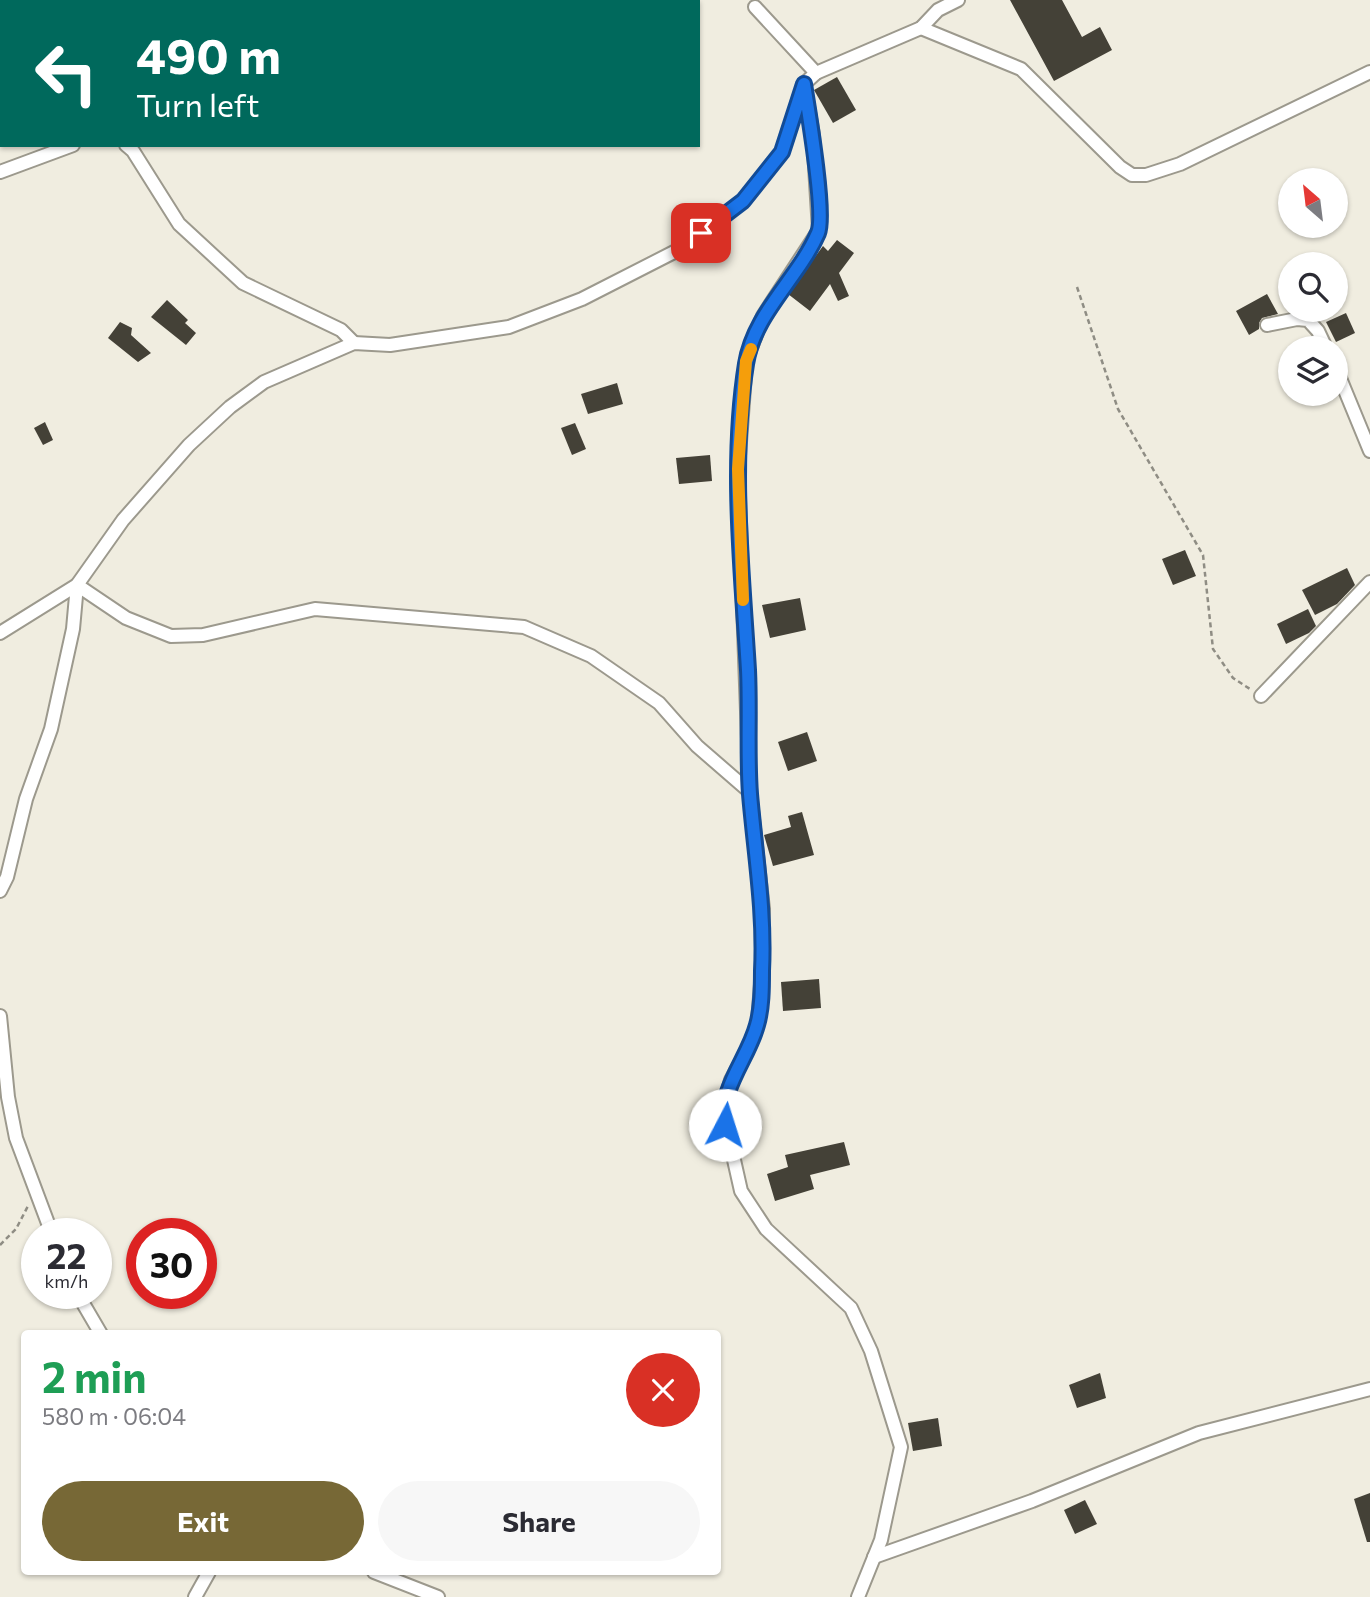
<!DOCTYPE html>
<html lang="en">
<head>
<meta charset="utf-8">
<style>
	:root { --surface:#fff; --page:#f7f7f7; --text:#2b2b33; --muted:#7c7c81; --accent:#776836 }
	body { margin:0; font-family:Commissioner,sans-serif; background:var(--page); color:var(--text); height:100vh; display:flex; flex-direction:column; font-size:26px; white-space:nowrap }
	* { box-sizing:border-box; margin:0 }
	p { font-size:23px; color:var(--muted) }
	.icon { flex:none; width:38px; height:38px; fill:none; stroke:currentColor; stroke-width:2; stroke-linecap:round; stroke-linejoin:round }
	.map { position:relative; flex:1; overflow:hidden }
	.details { position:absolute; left:21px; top:1330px; width:700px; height:245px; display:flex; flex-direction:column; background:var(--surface); border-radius:7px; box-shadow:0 2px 5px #0004 }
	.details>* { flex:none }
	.top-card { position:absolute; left:0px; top:0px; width:700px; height:147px; box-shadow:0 2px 5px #0004; background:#00695c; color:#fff; overflow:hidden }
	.needle { width:46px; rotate:332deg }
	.fabs { position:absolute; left:1278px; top:168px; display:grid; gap:14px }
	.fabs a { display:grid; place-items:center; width:70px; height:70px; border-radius:50%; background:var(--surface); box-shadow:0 2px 5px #0004; font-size:35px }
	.speed { position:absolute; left:21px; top:1218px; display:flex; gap:14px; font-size:35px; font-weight:700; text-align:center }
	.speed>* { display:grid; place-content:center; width:91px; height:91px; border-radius:50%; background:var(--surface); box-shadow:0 2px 5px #0004; line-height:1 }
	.speed small { font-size:18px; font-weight:400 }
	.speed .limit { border:10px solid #d22; background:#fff; color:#111 }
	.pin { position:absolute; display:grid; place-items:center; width:60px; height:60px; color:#fff; margin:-30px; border-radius:14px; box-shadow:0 4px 10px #0006 }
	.me { position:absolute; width:77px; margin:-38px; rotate:5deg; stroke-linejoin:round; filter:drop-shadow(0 0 5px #0008) }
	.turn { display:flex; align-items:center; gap:24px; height:147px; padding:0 21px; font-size:32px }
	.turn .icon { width:91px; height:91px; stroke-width:2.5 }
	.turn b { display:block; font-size:49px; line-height:60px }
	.round { display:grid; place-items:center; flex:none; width:74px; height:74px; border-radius:37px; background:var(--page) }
	.headline { display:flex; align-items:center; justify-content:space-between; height:119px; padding:0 21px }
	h1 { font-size:42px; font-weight:700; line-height:52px; color:#1e9e55 }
	.cta { display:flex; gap:14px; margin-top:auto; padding:14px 21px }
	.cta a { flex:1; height:80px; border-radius:42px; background:var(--accent); color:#fff; font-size:28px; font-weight:700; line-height:80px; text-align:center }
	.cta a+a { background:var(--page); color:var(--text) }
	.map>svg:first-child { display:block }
	.building { fill:#444137 }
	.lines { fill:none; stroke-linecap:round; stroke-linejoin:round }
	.minor-casing { stroke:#9c998d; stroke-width:16 }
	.path { stroke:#8f8d84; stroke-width:2.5; stroke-dasharray:5 3.5; stroke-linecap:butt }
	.minor { stroke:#fff; stroke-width:12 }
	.route-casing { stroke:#114b97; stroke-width:18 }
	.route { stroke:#1a73e8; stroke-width:12 }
	.slow { stroke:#f59e0b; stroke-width:12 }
</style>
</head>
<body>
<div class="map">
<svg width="1370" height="1597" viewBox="0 0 1370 1597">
	<rect width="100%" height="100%" fill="#f0ede0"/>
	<g class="building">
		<path d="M 1010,0 L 1062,0 L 1082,37 L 1100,27 L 1112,50 L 1054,81 Z"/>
		<path d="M 837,77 L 856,110 L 833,123 L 814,90 Z"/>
		<path d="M 837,240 L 854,253 L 839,273 L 849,296 L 838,301 L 830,284 L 810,311 L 788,294 L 823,246 L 828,251 Z"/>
		<path d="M 1267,294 L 1278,314 L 1262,318 L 1259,323 L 1259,329 L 1249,335 L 1236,311 Z"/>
		<path d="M 167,300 L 188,320 L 185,323 L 196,333 L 186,345 L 151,317 Z"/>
		<path d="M 1346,313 L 1355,333 L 1336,342 L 1326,322 Z"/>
		<path d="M 120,322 L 132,328 L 131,335 L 151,353 L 138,362 L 108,338 Z"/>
		<path d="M 617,383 L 623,404 L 588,414 L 581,394 Z"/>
		<path d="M 45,422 L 53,440 L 43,445 L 34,428 Z"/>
		<path d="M 575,423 L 586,449 L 572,455 L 561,428 Z"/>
		<path d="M 710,455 L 712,481 L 679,484 L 676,458 Z"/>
		<path d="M 1185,550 L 1196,576 L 1173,585 L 1162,559 Z"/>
		<path d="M 1347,568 L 1355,585 L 1337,604 L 1315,615 L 1302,590 Z"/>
		<path d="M 800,598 L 806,630 L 770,638 L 762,605 Z"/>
		<path d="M 1308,609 L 1316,626 L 1309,633 L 1286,644 L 1277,624 Z"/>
		<path d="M 807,732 L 817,761 L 788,771 L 778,742 Z"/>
		<path d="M 802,812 L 814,855 L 773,866 L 764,835 L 791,827 L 788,816 Z"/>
		<path d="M 819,979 L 821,1008 L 783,1011 L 781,982 Z"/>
		<path d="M 844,1142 L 850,1165 L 810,1175 L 814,1189 L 775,1201 L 767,1174 L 788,1167 L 785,1155 Z"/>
		<path d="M 1100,1373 L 1106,1398 L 1077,1408 L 1069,1385 Z"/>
		<path d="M 938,1418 L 942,1446 L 913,1451 L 908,1423 Z"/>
		<path d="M 1370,1493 L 1370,1542 L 1367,1542 L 1354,1499 Z"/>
		<path d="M 1085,1500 L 1097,1524 L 1075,1534 L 1064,1510 Z"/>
	</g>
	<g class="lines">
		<g class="minor-casing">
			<g id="minor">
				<path d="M 97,0 L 98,2"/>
				<path d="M 755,7 L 816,73"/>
				<path d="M 921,28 L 1021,69 L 1120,167 L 1132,175 L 1146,175 L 1180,164 L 1370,72"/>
				<path d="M 804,84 L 813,135 L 819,230 L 763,316 L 746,361 L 738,469 L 750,792 L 763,909 L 762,972 L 758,1022 L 749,1047 L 731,1080 L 723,1111 L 741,1191 L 766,1229 L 851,1308 L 871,1351 L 901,1447 L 881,1540 L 858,1597"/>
				<path d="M 126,145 L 133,151 L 179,224 L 243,283 L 341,330 L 354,343"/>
				<path d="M 0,172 L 73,145"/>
				<path d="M 1267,325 L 1297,319 L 1308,320 L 1318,331 L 1326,348"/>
				<path d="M 1335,366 L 1370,451"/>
				<path d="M 77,585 L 126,618 L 171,636 L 203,635 L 315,609 L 524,627 L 591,656 L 659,703 L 697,746 L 750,792"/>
				<path d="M 0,633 L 77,585 L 123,520 L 189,445 L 230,407 L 264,382 L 354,343 L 390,345 L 509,327 L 582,299 L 680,249 L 743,201 L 782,152 L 804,84 L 816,73 L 921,28 L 938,10 L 958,0"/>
				<path d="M 1261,696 L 1370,582"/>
				<path d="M 0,891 L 7,877 L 26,799 L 51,729 L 73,629 L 77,585"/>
				<path d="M 0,1016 L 8,1097 L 16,1138 L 52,1234"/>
				<path d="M 77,1293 L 101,1334"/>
				<path d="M 874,1557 L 1032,1501 L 1199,1433 L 1370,1389"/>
				<path d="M 374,1572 L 438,1597"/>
				<path d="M 195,1597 L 209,1572"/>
			</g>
		</g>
		<g class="path">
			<path d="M 1077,287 L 1118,409 L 1203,555 L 1213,649 L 1233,678 L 1250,689"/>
			<path d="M 0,1245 L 16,1229 L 28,1206"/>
		</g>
		<use href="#minor" class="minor"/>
	</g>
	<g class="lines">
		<g class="route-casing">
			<path id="route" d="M 701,233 L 743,201 L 782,152 L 804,84 C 808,109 826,215 818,233 C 798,279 754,313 746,364 C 730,465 742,569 748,670 C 750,712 747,753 750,794 C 755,853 765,911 762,971 C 762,988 762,1008 757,1025 C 748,1059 719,1088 725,1125"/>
		</g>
		<use href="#route" class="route"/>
		<path class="slow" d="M 743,600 L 738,469 L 746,361 L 751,349"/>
	</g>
</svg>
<div class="fabs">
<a><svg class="needle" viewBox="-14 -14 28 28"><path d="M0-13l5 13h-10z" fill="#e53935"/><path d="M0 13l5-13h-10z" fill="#7c7c81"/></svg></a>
<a><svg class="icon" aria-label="search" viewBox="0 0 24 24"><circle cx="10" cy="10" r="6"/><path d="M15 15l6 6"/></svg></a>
<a><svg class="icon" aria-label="layers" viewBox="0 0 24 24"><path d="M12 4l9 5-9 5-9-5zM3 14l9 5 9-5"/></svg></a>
</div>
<div class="speed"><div>22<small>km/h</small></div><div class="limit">30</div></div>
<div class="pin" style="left:701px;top:233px;background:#d93025"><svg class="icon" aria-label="arrive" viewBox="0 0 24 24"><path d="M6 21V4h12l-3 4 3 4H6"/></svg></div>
<svg class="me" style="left:725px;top:1125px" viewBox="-20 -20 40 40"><circle r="19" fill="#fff"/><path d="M0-13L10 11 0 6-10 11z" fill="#1a73e8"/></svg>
<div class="top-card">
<div class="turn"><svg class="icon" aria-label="left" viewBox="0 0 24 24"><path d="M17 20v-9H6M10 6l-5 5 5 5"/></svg><div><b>490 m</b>Turn left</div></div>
</div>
<section class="details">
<div class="headline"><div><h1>2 min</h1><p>580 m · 06:04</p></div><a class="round" style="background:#d93025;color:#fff"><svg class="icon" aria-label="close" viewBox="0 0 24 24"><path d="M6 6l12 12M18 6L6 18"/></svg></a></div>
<div class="cta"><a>Exit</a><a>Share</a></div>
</section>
</div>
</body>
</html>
